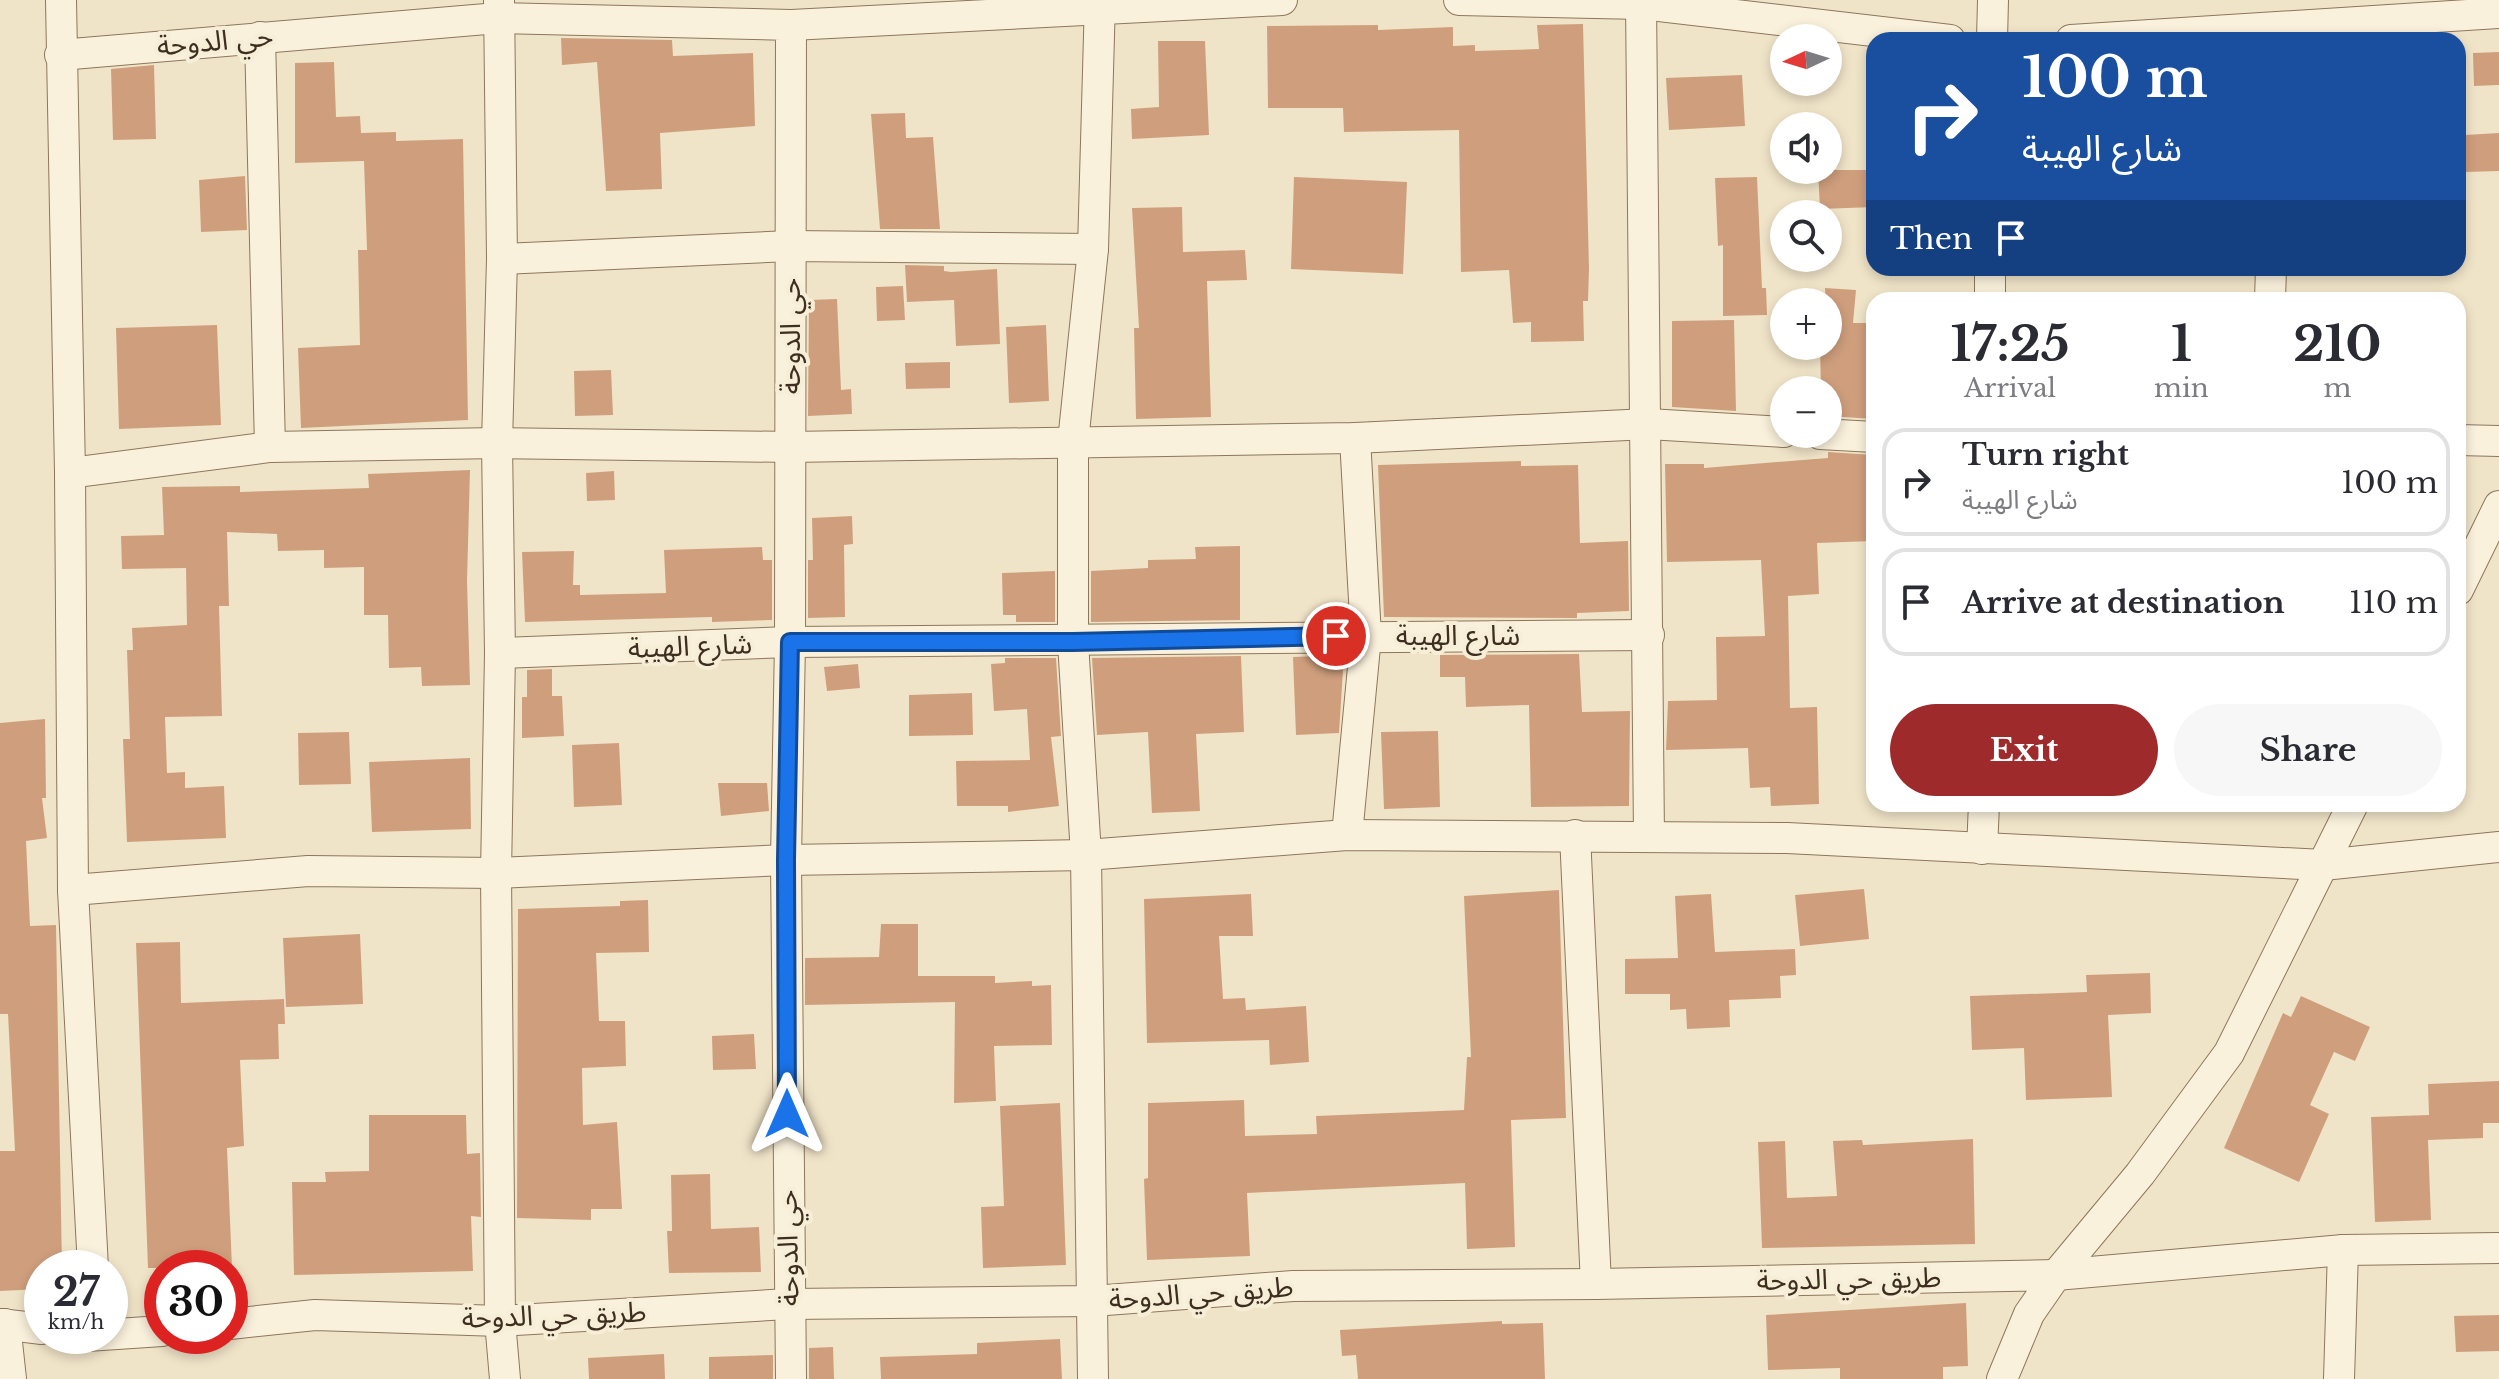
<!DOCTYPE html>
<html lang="en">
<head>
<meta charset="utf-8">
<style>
	:root { --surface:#fff; --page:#f7f7f7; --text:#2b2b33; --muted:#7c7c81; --line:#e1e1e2; --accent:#9e2a2b }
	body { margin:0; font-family:"Libre Baskerville","Noto Sans Arabic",serif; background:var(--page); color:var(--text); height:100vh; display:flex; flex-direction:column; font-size:30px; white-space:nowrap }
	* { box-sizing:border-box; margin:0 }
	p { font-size:26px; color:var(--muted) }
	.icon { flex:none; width:44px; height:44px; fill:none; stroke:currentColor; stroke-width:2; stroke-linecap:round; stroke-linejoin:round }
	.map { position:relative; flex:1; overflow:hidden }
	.details { position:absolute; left:1866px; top:292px; width:600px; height:520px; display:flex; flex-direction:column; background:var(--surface); border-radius:24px; box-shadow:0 4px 12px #0003 }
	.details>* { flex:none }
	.top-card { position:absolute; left:1866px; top:32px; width:600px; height:244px; border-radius:24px; box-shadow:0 4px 12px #0003; background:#1a4fa0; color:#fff; overflow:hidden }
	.needle { width:52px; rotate:266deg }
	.buttons { position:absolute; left:1770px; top:24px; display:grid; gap:16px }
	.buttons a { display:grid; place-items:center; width:72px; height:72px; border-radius:50%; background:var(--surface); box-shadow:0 4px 12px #0003; font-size:40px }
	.speed { position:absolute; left:24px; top:1250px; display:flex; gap:16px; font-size:40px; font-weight:700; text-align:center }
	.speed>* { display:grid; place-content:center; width:104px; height:104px; border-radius:50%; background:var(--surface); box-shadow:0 4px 12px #0003; line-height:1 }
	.speed small { font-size:20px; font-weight:400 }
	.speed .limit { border:12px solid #d22; background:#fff; color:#111 }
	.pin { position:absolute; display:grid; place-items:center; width:68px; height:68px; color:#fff; margin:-34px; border:4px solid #fff; border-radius:50%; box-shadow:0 2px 8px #0007 }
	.me { position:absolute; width:88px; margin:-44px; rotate:0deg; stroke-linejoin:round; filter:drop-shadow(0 0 6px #0008) }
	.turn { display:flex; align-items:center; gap:28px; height:168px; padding:0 24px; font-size:36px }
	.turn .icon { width:104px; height:104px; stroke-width:2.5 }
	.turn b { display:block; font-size:56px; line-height:68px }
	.then { display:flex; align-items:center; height:76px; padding:0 24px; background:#0003; gap:16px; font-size:30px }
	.eta { display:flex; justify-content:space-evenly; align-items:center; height:136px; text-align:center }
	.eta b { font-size:48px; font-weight:800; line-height:56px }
	.cta { display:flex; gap:16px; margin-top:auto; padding:16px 24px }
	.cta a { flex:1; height:92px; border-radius:48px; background:var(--accent); color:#fff; font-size:32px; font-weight:800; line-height:92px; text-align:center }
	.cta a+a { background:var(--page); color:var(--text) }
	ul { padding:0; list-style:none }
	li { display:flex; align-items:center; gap:24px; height:108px; margin:0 16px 12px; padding:0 8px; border:4px solid var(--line); border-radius:24px }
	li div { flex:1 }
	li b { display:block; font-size:30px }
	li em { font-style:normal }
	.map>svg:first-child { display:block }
	.building { fill:#cf9f7d }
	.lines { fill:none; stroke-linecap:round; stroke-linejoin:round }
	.minor-casing { stroke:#8d765c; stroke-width:32 }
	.minor { stroke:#faf1dc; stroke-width:30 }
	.route-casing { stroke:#114b97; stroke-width:20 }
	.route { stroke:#1a73e8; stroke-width:14 }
	.labels { text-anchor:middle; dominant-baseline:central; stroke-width:8; stroke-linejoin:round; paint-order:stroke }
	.street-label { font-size:28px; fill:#3d2e20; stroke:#f7eed8 }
</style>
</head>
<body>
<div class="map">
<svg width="2499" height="1379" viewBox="0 0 2499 1379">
	<rect width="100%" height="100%" fill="#f0e4c8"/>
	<g class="building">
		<path d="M 1583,24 L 1589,269 L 1588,301 L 1583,301 L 1584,341 L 1531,342 L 1531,322 L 1513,323 L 1509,270 L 1461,272 L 1459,130 L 1344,132 L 1343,108 L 1268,108 L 1267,26 L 1378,25 L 1378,30 L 1453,27 L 1453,46 L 1475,45 L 1475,51 L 1539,49 L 1537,25 Z"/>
		<path d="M 561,38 L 672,40 L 673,56 L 753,53 L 755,126 L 660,133 L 662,189 L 606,191 L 597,62 L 562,65 Z"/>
		<path d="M 1158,41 L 1205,41 L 1209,135 L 1132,139 L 1131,109 L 1159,107 Z"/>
		<path d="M 2499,52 L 2499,85 L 2474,86 L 2473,53 Z"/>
		<path d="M 334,62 L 336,117 L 360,116 L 361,133 L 396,132 L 396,141 L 463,139 L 468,420 L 301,428 L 298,348 L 360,345 L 358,250 L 367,250 L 364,161 L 295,163 L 295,63 Z"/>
		<path d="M 154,65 L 156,139 L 113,140 L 111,69 Z"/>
		<path d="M 1742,75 L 1745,126 L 1669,130 L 1666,78 Z"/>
		<path d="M 905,113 L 906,138 L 933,137 L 940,229 L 880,229 L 871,114 Z"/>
		<path d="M 2499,133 L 2499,171 L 2466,172 L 2465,135 Z"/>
		<path d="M 1818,170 L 1874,170 L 1874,207 L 1820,209 Z"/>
		<path d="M 245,176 L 247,230 L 201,232 L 199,180 Z"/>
		<path d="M 1294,177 L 1407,182 L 1403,274 L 1291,269 Z"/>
		<path d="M 1757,177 L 1762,288 L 1766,288 L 1767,315 L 1723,316 L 1723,245 L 1718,246 L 1715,178 Z"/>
		<path d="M 1182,207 L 1183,252 L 1245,250 L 1247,280 L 1207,281 L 1211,417 L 1136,419 L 1134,328 L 1139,328 L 1132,208 Z"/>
		<path d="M 905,265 L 944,266 L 944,271 L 951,272 L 997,269 L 1000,344 L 956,346 L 954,300 L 907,302 Z"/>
		<path d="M 903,286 L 905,320 L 877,321 L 876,287 Z"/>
		<path d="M 1825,288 L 1856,290 L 1853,323 L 1874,323 L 1874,419 L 1828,416 L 1828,390 L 1821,390 L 1820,346 L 1828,346 Z"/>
		<path d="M 837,299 L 841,390 L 851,389 L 852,414 L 808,416 L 809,300 Z"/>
		<path d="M 1734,320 L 1736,411 L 1672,407 L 1672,321 Z"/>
		<path d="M 217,325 L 221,425 L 119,429 L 116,328 Z"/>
		<path d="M 1046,325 L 1049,401 L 1009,403 L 1006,327 Z"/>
		<path d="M 950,362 L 950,388 L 906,389 L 905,363 Z"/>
		<path d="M 611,370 L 613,415 L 575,416 L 574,371 Z"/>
		<path d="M 1828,452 L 1874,455 L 1874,541 L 1817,543 L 1819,594 L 1788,596 L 1790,708 L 1817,707 L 1819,804 L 1771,806 L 1770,787 L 1750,788 L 1748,748 L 1666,750 L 1668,701 L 1717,700 L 1716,637 L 1765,636 L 1761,560 L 1667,562 L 1665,464 L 1704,464 L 1704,468 L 1828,458 Z"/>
		<path d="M 1521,461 L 1521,466 L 1578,465 L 1580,543 L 1628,541 L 1629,611 L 1577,613 L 1577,618 L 1384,617 L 1378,465 Z"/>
		<path d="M 470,470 L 467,581 L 470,685 L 422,686 L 421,667 L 389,668 L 388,615 L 364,615 L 364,567 L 324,568 L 324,550 L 278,551 L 277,534 L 227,532 L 229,606 L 219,606 L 222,716 L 165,717 L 167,773 L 185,772 L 185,788 L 224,786 L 226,838 L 127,842 L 123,739 L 130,739 L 127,650 L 133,650 L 132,628 L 187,625 L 186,568 L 122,569 L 121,536 L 164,535 L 162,487 L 240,486 L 240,492 L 369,488 L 368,474 Z"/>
		<path d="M 614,471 L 615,500 L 587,501 L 586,473 Z"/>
		<path d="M 852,516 L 853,544 L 844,545 L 845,617 L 808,618 L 808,560 L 813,560 L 812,518 Z"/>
		<path d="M 1240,546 L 1240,620 L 1091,622 L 1091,571 L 1148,568 L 1148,560 L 1196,559 L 1195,547 Z"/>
		<path d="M 762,547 L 763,560 L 772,560 L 772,620 L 712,622 L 712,617 L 525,622 L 522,552 L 574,551 L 573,585 L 580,585 L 580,595 L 666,593 L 664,550 Z"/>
		<path d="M 1055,571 L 1055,622 L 1016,622 L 1016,615 L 1003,615 L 1002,573 Z"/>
		<path d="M 1579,654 L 1582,712 L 1630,711 L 1629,806 L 1531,807 L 1529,705 L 1466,707 L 1465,677 L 1440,677 L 1440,655 Z"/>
		<path d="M 1344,655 L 1339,733 L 1296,735 L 1293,657 Z"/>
		<path d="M 1241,656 L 1244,732 L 1196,734 L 1200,811 L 1152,813 L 1148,732 L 1097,735 L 1092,658 Z"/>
		<path d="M 1005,658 L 1056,658 L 1061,736 L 1051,737 L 1059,806 L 1008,812 L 1008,806 L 957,806 L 956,761 L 1030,760 L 1027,709 L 994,711 L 991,664 L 1005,663 Z"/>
		<path d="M 858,664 L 860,688 L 827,691 L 824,667 Z"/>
		<path d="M 552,669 L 552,696 L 562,696 L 564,736 L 522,738 L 522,697 L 527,697 L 527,670 Z"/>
		<path d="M 972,693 L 973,735 L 909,736 L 909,695 Z"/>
		<path d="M 45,719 L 46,798 L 42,798 L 47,838 L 26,841 L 30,926 L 56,925 L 62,1268 L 42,1268 L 42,1289 L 0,1291 L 0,1151 L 15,1151 L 8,1014 L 0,1014 L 0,723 Z"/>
		<path d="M 1438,731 L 1440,807 L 1384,809 L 1381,732 Z"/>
		<path d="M 349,732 L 351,784 L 299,785 L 298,733 Z"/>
		<path d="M 619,743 L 622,805 L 574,807 L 572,745 Z"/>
		<path d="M 470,758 L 471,829 L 372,832 L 369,762 Z"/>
		<path d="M 718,783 L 767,783 L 769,811 L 721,816 Z"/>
		<path d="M 1864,889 L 1869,939 L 1800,946 L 1795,895 Z"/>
		<path d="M 1559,890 L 1566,1118 L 1511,1120 L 1515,1247 L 1467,1249 L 1465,1183 L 1247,1193 L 1250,1256 L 1147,1260 L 1144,1179 L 1148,1178 L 1148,1103 L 1244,1100 L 1245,1136 L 1317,1134 L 1316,1116 L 1464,1110 L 1467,1057 L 1471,1057 L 1464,896 Z"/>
		<path d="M 1251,894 L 1253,936 L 1219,936 L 1223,999 L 1245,998 L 1246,1010 L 1306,1006 L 1309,1062 L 1270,1065 L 1269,1040 L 1147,1043 L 1144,899 Z"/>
		<path d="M 1711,894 L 1715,952 L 1795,949 L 1796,975 L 1780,976 L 1781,998 L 1729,1000 L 1730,1027 L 1687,1029 L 1686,1009 L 1670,1010 L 1670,994 L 1625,994 L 1625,959 L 1678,958 L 1675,896 Z"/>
		<path d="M 648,900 L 649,952 L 596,953 L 599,1021 L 625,1021 L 626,1066 L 582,1068 L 583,1125 L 617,1122 L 622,1209 L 591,1209 L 591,1220 L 517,1218 L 518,909 L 620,906 L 620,901 Z"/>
		<path d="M 881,924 L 918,924 L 918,976 L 995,976 L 995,983 L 1032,981 L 1032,986 L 1051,985 L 1052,1045 L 994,1046 L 996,1101 L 954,1103 L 955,1002 L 805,1005 L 805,958 L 879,957 Z"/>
		<path d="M 360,934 L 363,1004 L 286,1007 L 283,938 Z"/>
		<path d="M 180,942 L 181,1003 L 284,999 L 285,1024 L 278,1024 L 279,1059 L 240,1060 L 244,1146 L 227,1148 L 232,1268 L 148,1268 L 136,943 Z"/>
		<path d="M 2150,973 L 2151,1013 L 2108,1015 L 2112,1097 L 2026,1100 L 2024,1048 L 1972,1050 L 1970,996 L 2087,992 L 2086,975 Z"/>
		<path d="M 2301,996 L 2370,1027 L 2355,1061 L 2334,1052 L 2310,1105 L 2329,1114 L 2299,1182 L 2224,1148 L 2283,1013 L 2291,1017 Z"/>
		<path d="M 754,1034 L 756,1069 L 713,1070 L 712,1036 Z"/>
		<path d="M 2499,1081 L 2499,1123 L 2483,1123 L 2483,1138 L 2428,1140 L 2431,1220 L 2375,1222 L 2371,1117 L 2429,1115 L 2428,1084 Z"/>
		<path d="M 1060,1103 L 1066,1265 L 983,1268 L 981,1207 L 1004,1206 L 1000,1106 Z"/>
		<path d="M 369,1115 L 466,1115 L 467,1154 L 480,1153 L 481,1217 L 471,1216 L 473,1271 L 294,1275 L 292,1182 L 326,1182 L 325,1172 L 369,1171 Z"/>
		<path d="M 1973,1139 L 1975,1244 L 1762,1248 L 1758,1142 L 1785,1141 L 1787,1198 L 1837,1196 L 1833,1141 L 1862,1140 L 1863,1145 Z"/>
		<path d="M 710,1174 L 711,1229 L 759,1227 L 761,1272 L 669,1273 L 667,1231 L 672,1231 L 671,1175 Z"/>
		<path d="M 1966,1303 L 1968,1366 L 1943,1367 L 1943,1379 L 1840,1379 L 1840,1368 L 1768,1370 L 1766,1315 Z"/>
		<path d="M 2499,1315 L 2499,1351 L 2456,1352 L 2454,1316 Z"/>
		<path d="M 1502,1321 L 1502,1324 L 1543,1323 L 1545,1379 L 1358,1379 L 1356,1355 L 1342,1356 L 1340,1330 Z"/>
		<path d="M 1060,1339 L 1062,1379 L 881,1379 L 880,1357 L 977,1354 L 977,1343 Z"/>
		<path d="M 833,1347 L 834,1379 L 809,1379 L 809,1348 Z"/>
		<path d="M 664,1354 L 665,1379 L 589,1379 L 588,1358 Z"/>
		<path d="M 773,1355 L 773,1379 L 709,1379 L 709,1357 Z"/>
	</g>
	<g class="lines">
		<g class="minor-casing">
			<g id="minor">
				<path d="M 61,0 L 70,473 L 73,890 L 93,1268"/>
				<path d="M 499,0 L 502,259 L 497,443 L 500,653 L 496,873 L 500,1321 L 505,1379"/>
				<path d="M 1459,0 L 1642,4 L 1950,40"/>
				<path d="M 1641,0 L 1649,837"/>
				<path d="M 791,25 L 1282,0"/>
				<path d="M 260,37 L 270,447"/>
				<path d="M 1992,40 L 1993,0"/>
				<path d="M 2071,40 L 2499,13"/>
				<path d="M 60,55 L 498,18 L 791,25 L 790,642 L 786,860 L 791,1379"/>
				<path d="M 502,259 L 790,246 L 1093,249"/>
				<path d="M 1990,300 L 1990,268"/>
				<path d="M 2270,300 L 2271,268"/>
				<path d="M 1820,434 L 1874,437"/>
				<path d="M 2458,440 L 2499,441"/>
				<path d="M 70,473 L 270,447 L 497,443 L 790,447 L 1355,438 L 1648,424 L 1784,432"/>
				<path d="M 2458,590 L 2499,506"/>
				<path d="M 500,653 L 790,642 L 1649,635"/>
				<path d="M 1347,835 L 1366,636 L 1355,438"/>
				<path d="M 1575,835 L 1596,1284"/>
				<path d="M 1982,849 L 1984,804"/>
				<path d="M 73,890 L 308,871 L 496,873 L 786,860 L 1086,855 L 1347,835 L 1787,838 L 2323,865 L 2499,847"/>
				<path d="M 2056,1275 L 2140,1174 L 2229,1053 L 2353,804"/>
				<path d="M 2056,1275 L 2343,1250 L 2499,1248"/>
				<path d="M 0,1324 L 42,1329"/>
				<path d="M 5,1324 L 11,1379"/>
				<path d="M 230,1324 L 315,1315 L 500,1321 L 788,1304 L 1093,1301 L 1293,1286 L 1596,1284 L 2056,1275 L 2029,1314 L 2002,1379"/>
				<path d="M 87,1336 L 162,1331"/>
				<path d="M 1093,1379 L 1086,855 L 1073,642 L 1073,442 L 1093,249 L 1100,0"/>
				<path d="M 2339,1379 L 2343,1250"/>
			</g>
		</g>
		<use href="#minor" class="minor"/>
	</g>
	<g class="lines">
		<g class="route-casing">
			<path id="route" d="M 787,1114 L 786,860 L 790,642 L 1073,642 L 1336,636"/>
		</g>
		<use href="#route" class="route"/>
	</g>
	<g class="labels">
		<g class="street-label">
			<text transform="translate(215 41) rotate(-5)">حي الدوحة</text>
			<text transform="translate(790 336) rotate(-90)">حي الدوحة</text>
			<text x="1458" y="635">شارع الهيبة</text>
			<text transform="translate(690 646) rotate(-2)">شارع الهيبة</text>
			<text transform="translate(788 1248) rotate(-91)">حي الدوحة</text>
			<text transform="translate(1849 1279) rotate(-1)">طريق حي الدوحة</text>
			<text transform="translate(1201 1293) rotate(-4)">طريق حي الدوحة</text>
			<text transform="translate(554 1315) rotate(-2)">طريق حي الدوحة</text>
		</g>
	</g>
</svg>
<div class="buttons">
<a><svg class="needle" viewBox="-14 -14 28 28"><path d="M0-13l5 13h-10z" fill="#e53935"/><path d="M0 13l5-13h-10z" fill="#7c7c81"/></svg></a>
<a><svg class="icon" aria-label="sound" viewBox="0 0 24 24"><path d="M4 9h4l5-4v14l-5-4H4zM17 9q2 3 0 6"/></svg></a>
<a><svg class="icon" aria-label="search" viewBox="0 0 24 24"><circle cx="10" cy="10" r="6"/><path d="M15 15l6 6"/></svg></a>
<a>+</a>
<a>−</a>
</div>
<div class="speed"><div>27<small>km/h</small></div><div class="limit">30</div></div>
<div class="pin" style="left:1336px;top:636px;background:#d93025"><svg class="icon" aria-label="arrive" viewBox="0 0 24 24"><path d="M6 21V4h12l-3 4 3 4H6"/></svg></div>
<svg class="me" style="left:787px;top:1114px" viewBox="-20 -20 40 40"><path d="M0-17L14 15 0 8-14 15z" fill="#1a73e8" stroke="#fff" stroke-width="4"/></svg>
<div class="top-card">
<div class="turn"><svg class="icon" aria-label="right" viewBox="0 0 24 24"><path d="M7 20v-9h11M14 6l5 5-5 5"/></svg><div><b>100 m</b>شارع الهيبة</div></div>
<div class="then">Then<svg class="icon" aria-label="arrive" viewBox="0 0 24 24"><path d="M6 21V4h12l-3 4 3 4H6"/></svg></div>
</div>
<section class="details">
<div class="eta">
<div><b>17:25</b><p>Arrival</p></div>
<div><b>1</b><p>min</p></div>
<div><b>210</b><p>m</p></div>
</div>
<ul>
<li><svg class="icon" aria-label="right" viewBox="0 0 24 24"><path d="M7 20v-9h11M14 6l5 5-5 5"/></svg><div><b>Turn right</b><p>شارع الهيبة</p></div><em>100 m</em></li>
<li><svg class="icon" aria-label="arrive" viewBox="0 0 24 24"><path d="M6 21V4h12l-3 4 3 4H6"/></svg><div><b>Arrive at destination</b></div><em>110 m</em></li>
</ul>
<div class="cta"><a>Exit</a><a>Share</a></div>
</section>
</div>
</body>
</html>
